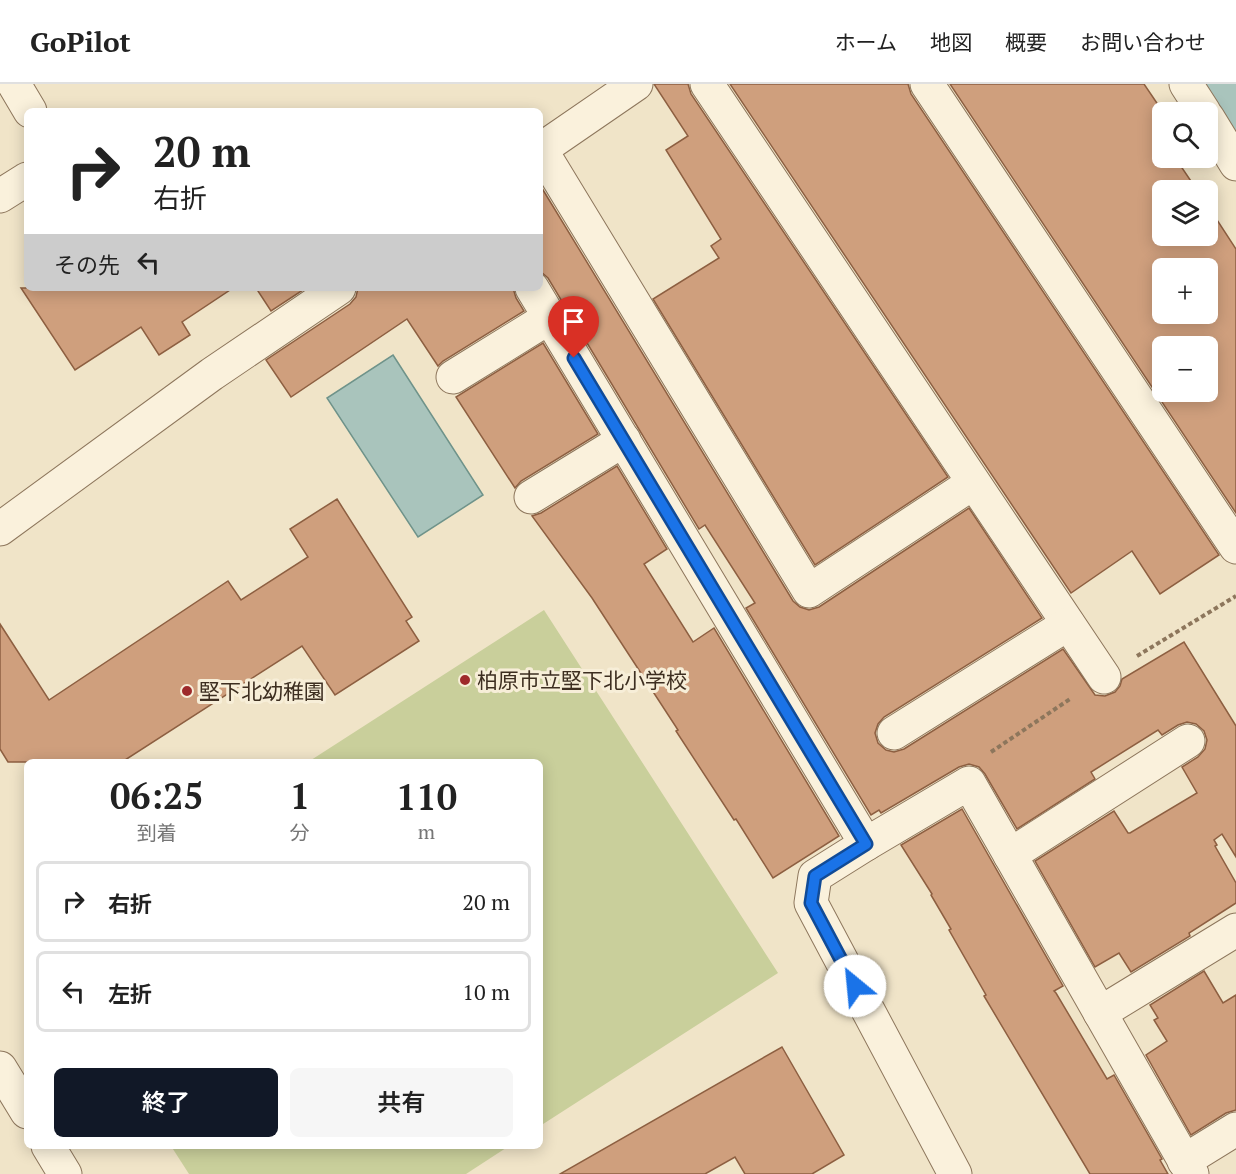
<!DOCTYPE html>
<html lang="ja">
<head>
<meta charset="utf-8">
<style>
	:root { --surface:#fff; --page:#f6f6f6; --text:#222; --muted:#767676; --line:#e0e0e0; --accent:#111827 }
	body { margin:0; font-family:"PT Serif","Noto Sans JP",serif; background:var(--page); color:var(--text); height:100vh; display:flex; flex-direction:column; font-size:22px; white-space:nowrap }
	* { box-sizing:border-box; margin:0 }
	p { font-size:20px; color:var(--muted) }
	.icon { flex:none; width:33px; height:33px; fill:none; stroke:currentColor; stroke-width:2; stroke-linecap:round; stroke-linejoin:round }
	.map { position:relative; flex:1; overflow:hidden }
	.side { position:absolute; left:24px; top:675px; width:519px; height:390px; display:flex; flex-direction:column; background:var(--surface); border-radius:9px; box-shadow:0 3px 15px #0003 }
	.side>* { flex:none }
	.banner { position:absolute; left:24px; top:24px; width:519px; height:183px; border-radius:9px; box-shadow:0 3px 15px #0003; background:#fff; color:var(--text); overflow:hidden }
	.buttons { position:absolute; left:1152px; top:18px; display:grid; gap:12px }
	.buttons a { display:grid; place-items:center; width:66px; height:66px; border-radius:9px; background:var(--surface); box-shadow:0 3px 15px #0003; font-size:30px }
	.pin { position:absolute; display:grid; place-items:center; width:51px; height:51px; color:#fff; margin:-62px -26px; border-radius:50% 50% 50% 0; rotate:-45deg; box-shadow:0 0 6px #0007 }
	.pin .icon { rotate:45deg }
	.me { position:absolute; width:66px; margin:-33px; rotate:332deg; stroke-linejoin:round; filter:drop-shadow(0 0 4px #0008) }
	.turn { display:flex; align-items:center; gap:21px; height:126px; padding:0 30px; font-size:27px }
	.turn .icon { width:78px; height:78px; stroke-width:2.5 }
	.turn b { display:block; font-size:42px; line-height:51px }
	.then { display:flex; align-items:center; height:57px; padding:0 30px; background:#0003; gap:12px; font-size:22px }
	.eta { display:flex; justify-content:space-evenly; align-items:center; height:102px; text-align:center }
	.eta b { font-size:36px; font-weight:600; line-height:42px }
	.primary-button { display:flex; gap:12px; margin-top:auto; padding:12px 30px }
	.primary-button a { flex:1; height:69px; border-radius:9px; background:var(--accent); color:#fff; font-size:24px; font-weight:600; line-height:69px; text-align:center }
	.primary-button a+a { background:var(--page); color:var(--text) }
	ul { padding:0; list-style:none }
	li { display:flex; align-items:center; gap:18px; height:81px; margin:0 12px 9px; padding:0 18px; border:3px solid var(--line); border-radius:9px }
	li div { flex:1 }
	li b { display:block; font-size:22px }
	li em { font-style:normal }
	header { display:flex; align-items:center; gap:36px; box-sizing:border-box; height:84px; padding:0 30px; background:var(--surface); border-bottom:2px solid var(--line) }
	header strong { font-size:28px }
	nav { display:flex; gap:33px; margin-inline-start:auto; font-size:21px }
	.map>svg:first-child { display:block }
	.green { fill:#c9cf9b }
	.water { fill:#a9c4bc; stroke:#6f938a; stroke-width:1.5 }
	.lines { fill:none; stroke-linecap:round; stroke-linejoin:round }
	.river { stroke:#a9c4bc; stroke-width:82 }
	.building { fill:#cf9f7d; stroke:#8d5f41; stroke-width:1.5; fill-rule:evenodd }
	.minor-casing { stroke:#8d765c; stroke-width:35 }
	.path { stroke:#8d765c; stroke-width:4; stroke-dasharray:4.5 3; stroke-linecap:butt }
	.minor { stroke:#faf1dc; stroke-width:33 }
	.route-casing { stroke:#114b97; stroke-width:15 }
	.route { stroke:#1a73e8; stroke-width:10 }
	.poi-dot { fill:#9e2a2b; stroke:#f7eed8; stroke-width:2 }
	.labels { text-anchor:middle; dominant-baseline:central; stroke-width:6; stroke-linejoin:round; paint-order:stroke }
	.poi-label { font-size:21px; fill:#3d2e20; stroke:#f7eed8; text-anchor:start }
</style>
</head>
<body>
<header>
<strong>GoPilot</strong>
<nav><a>ホーム</a><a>地図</a><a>概要</a><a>お問い合わせ</a></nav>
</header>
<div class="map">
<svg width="1236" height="1090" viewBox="0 0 1236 1090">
	<rect width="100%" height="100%" fill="#f0e4c8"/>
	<g class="green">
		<path d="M 544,526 L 778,889 L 540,1042 L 540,678 L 308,678 Z"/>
		<path d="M 171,1062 L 509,1062 L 466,1090 L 189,1090 Z"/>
	</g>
	<path class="water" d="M 393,271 L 483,411 L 418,453 L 327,314 Z"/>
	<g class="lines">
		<path class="river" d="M 1230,0 L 1236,9"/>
	</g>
	<g class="building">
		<path d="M 654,0 L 688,0 L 691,10 L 948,393 L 815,481 L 653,215 L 719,174 L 711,162 L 721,155 L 666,66 L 688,52 Z"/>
		<path d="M 730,0 L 908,0 L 911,10 L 1219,471 L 1160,510 L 1132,467 L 1071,509 Z"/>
		<path d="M 950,0 L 1144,0 L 1163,28 L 1162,74 L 1185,74 L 1178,78 L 1197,106 L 1162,106 L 1162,152 L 1208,152 L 1208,122 L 1236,165 L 1236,429 ZM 1162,184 L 1208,184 L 1208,230 L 1162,230 ZM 1162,262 L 1208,262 L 1208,308 L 1162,308 Z"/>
		<path d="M 540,101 L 793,517 L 800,523 L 809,526 L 819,523 L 969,424 L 1042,534 L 884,633 L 878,640 L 875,649 L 878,659 L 886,666 L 894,668 L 904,665 L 1063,565 L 1095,611 L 1105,612 L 1115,608 L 1120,602 L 1122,595 L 1184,558 L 1236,642 L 1236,773 L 1222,750 L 1214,756 L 1217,761 L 1215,762 L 1236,799 L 1236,819 L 1189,849 L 1190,852 L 1131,888 L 1119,869 L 1095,883 L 1035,777 L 1114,727 L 1128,749 L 1130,749 L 1197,709 L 1182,683 L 1198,673 L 1205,665 L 1207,656 L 1204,647 L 1196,640 L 1187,638 L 1178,641 L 1162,651 L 1158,646 L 1091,688 L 1095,695 L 1017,745 L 985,690 L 979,683 L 969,680 L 959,683 L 881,729 L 879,726 L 871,731 L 746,524 L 755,519 L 705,441 L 699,445 L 566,224 L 548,194 L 540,187 Z"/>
		<path d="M 21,204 L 233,204 L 182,238 L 190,251 L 159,271 L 141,243 L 75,286 Z"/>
		<path d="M 256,204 L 306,204 L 271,227 Z"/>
		<path d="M 358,204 L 513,204 L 516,214 L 524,227 L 443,277 L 438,282 L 407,235 L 291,313 L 266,276 L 350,220 L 356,213 Z"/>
		<path d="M 543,259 L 598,350 L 521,397 L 515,404 L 456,313 Z"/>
		<path d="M 617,382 L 667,465 L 644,480 L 693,558 L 714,544 L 839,752 L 773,794 L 736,735 L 734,736 L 676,647 L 678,646 L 592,514 L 532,432 L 541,429 Z"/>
		<path d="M 337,415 L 412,533 L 406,537 L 419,557 L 335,611 L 302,562 L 122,678 L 8,678 L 0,665 L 0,540 L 49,616 L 228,497 L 241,516 L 308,473 L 290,445 Z"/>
		<path d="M 962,725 L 1063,902 L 1054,907 L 1056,909 L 1107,995 L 1114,991 L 1162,1075 L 1160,1076 L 1168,1090 L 1090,1090 L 984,912 L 986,911 L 949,846 L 951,845 L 931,811 L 932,810 L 901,761 Z"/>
		<path d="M 1204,887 L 1223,919 L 1236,911 L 1236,1026 L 1226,1029 L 1191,1051 L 1146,971 L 1167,957 L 1154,936 L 1158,934 L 1150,921 Z"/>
		<path d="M 782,963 L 844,1071 L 812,1090 L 745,1090 L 735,1073 L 705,1090 L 560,1090 Z"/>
	</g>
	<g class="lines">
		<g class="minor-casing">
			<g id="minor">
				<path d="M 14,0 L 30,27"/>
				<path d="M 707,0 L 1104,593"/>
				<path d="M 927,0 L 1236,463"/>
				<path d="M 1186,0 L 1204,28"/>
				<path d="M 1208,34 L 1236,80"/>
				<path d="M 540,66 L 636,0"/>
				<path d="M 541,66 L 809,507 L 973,399"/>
				<path d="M 0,112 L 27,95"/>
				<path d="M 532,204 L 866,760 L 815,792 L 811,819 L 955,1090"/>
				<path d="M 453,293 L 550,233"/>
				<path d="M 531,413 L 624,356"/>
				<path d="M 0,445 L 212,290 L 339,204"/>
				<path d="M 894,649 L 1068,540"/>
				<path d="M 866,760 L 969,699 L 1192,1090"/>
				<path d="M 1010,771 L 1188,657"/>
				<path d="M 1100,929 L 1236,846"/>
				<path d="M 0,984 L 27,1028"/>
				<path d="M 48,1062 L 65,1090"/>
				<path d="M 1184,1077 L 1236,1045"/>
			</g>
		</g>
		<g class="path">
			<path d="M 1137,572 L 1236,512"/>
			<path d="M 991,668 L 1070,615"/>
		</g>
		<use href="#minor" class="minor"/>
	</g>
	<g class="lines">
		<g class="route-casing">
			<path id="route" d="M 574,274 L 866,760 L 815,792 L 811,819 L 855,902"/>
		</g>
		<use href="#route" class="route"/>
	</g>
	<g class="poi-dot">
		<circle cx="465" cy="596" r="6"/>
		<circle cx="187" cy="607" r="6"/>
	</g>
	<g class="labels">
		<g class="poi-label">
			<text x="477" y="596">柏原市立堅下北小学校</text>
			<text x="199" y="607">堅下北幼稚園</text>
		</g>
	</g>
</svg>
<div class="buttons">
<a><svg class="icon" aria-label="search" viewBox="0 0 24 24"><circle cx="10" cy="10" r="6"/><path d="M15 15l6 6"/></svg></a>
<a><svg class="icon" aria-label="layers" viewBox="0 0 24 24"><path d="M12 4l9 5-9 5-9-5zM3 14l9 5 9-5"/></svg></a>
<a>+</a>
<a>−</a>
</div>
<div class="pin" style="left:574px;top:274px;background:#d93025"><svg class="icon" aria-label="arrive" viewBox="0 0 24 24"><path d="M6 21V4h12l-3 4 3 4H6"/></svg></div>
<svg class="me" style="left:855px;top:902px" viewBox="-20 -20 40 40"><circle r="19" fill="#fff"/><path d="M0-13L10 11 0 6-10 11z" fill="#1a73e8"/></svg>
<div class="banner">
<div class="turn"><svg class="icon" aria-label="right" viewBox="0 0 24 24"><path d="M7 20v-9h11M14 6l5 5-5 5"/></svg><div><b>20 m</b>右折</div></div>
<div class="then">その先<svg class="icon" aria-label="left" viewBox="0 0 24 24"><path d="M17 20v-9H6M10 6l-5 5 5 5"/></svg></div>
</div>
<section class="side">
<div class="eta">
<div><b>06:25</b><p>到着</p></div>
<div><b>1</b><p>分</p></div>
<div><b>110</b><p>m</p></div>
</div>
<ul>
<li><svg class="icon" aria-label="right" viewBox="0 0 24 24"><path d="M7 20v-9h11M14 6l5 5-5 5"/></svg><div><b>右折</b></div><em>20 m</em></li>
<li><svg class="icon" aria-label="left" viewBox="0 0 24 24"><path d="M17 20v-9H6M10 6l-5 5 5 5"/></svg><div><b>左折</b></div><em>10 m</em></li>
</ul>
<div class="primary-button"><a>終了</a><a>共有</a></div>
</section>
</div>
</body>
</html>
